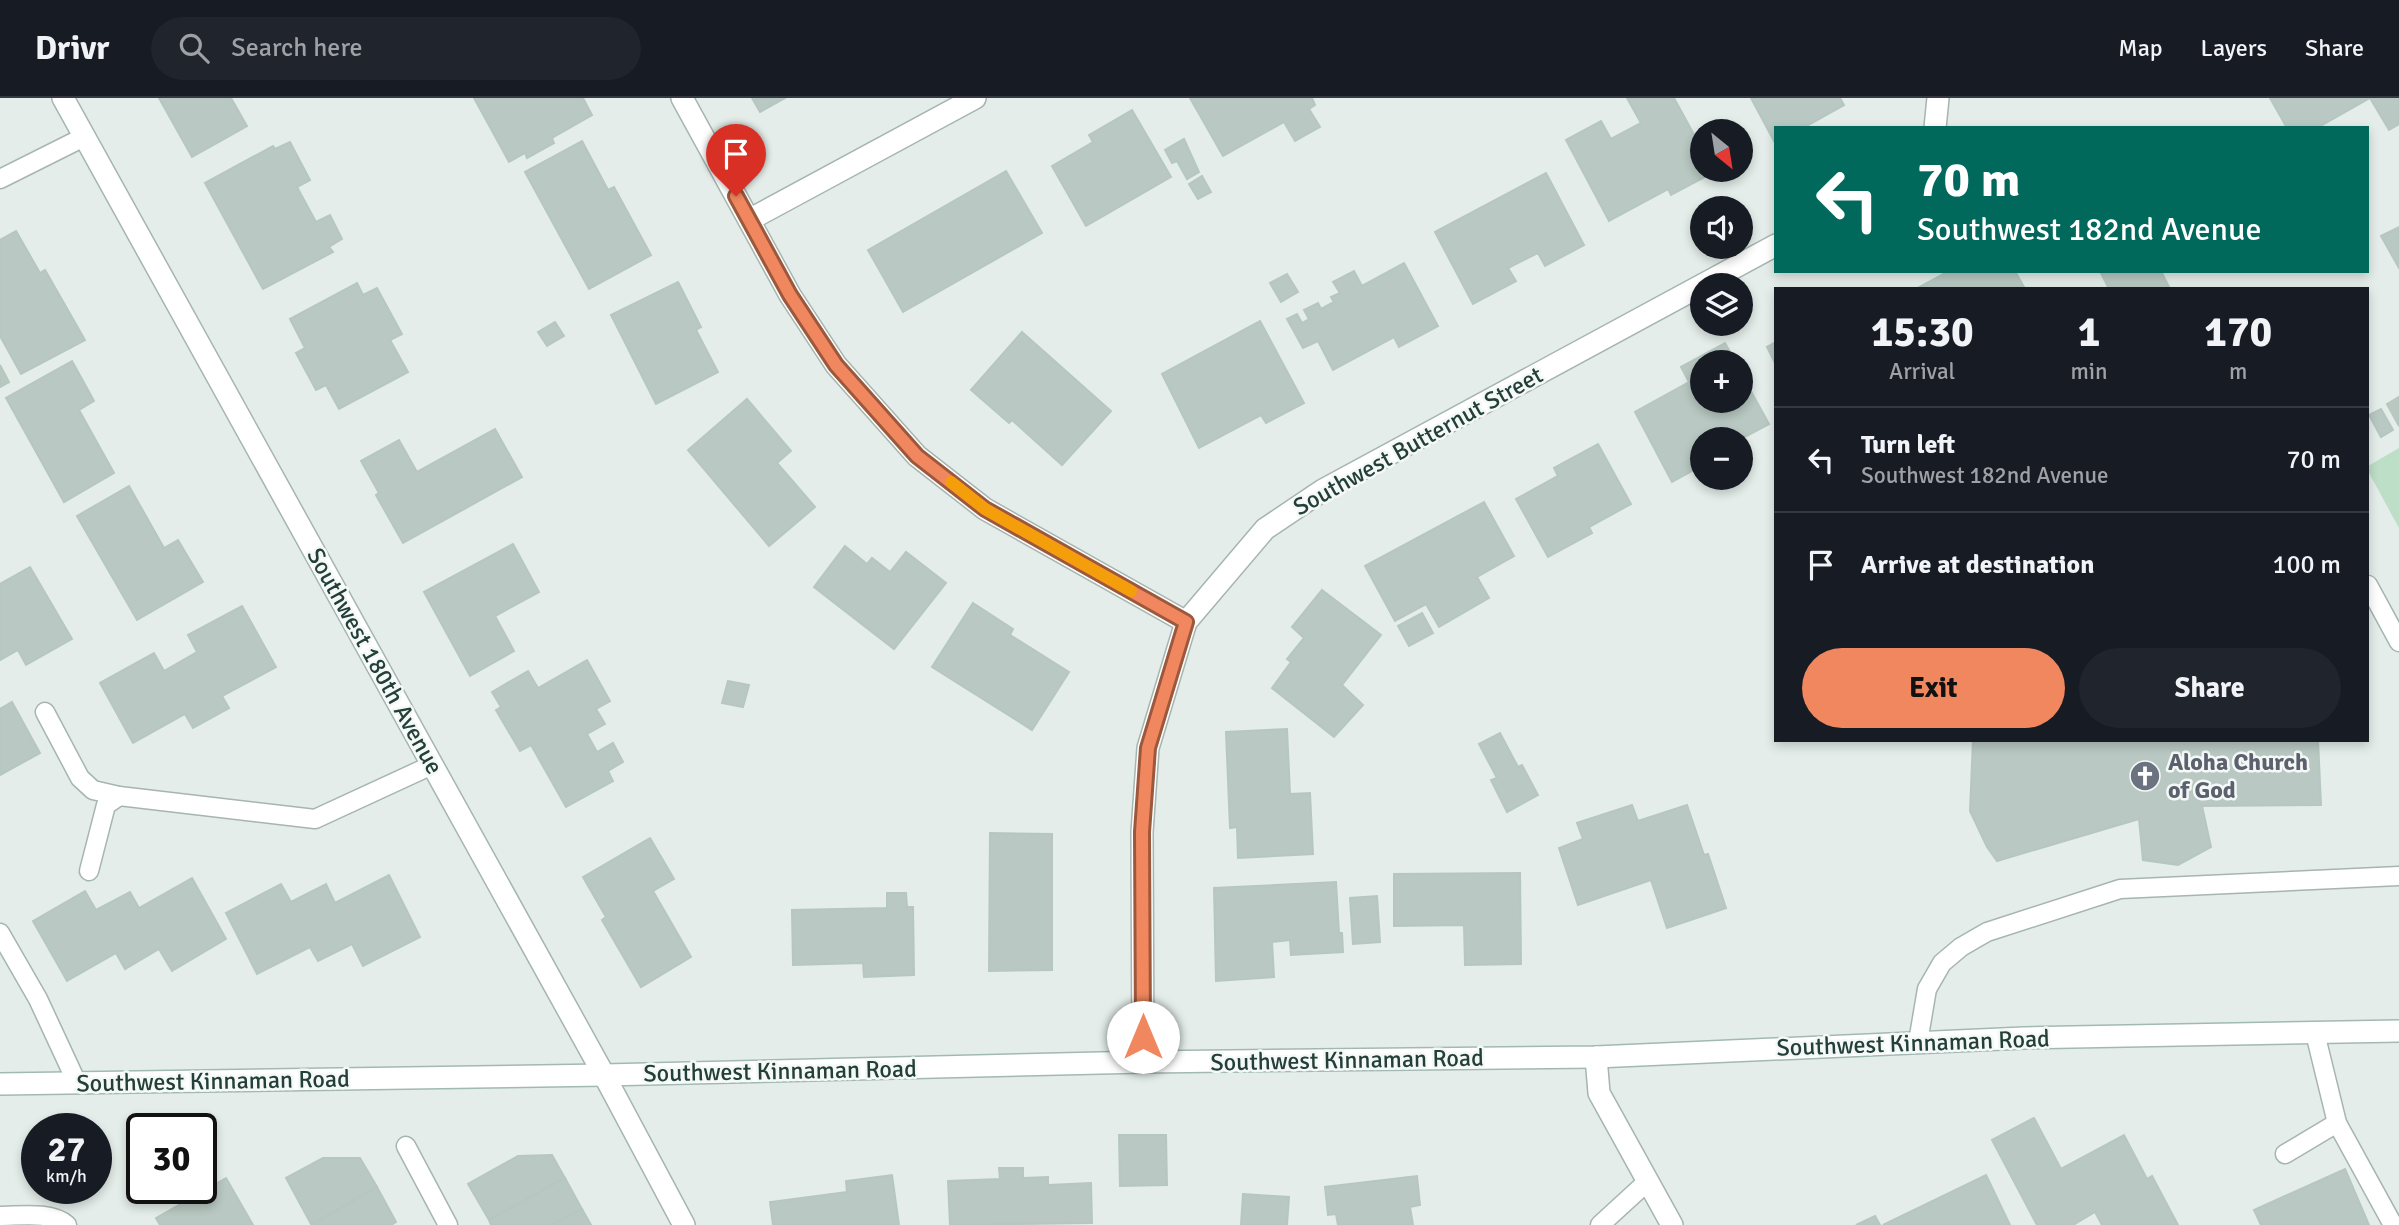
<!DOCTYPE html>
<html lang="en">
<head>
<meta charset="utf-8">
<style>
	:root { --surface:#171b24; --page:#20242c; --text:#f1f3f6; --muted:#9ea1a6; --line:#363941; --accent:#f0875e }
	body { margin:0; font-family:Signika,sans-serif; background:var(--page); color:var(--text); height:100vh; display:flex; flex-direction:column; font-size:26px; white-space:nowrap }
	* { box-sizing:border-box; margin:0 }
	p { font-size:23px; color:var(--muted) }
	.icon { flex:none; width:38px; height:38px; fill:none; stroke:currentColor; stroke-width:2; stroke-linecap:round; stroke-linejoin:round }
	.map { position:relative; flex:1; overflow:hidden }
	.drawer { position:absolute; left:1774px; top:189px; width:595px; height:455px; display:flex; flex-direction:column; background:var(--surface); border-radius:0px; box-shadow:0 4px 10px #0003 }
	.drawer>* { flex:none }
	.top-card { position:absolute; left:1774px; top:28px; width:595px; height:147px; border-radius:0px; box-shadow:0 4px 10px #0003; background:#00695c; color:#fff; overflow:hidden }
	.needle { width:46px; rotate:150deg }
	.controls { position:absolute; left:1690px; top:21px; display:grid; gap:14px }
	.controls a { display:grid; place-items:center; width:63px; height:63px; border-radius:50%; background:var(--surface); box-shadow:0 4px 10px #0003; font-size:35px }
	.speed { position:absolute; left:21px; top:1015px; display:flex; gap:14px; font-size:35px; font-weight:700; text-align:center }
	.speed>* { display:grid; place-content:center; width:91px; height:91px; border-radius:50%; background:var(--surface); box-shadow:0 4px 10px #0003; line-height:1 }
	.speed small { font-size:18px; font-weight:400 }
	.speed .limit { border:4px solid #111; border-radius:10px; background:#fff; color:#111 }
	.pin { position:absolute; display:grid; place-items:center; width:60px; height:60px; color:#fff; margin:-72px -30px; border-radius:50% 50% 50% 0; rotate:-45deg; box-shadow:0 0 7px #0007 }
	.pin .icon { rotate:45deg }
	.me { position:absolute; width:77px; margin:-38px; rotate:0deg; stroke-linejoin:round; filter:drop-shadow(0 0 5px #0008) }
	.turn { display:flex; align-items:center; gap:24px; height:147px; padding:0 28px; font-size:32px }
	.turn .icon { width:91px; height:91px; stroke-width:2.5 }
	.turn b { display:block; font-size:49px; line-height:60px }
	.eta { display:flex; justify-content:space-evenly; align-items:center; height:119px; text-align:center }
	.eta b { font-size:42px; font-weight:800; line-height:49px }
	.cta { display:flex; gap:14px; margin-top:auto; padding:14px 28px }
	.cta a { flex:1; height:80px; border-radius:42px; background:var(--accent); color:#111; font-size:28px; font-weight:800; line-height:80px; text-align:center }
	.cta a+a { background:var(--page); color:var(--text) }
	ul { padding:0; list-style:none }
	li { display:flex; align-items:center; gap:21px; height:105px; padding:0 28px; border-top:2px solid var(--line) }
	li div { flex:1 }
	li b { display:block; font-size:26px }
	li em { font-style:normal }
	header { display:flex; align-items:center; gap:42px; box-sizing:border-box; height:98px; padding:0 35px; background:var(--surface); border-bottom:2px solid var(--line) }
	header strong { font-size:33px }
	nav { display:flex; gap:38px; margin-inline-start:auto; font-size:24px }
	.search { width:490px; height:63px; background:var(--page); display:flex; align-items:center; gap:18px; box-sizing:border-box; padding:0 24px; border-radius:38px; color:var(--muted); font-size:26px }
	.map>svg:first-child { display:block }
	.green { fill:#bddec7 }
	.building { fill:#b9c8c2; stroke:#b6c7c0; stroke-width:2 }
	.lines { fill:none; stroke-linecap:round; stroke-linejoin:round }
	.service-casing { stroke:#a6b5b0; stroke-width:21 }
	.minor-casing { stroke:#a6b5b0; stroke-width:24 }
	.secondary-casing { stroke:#a2b9b2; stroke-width:24 }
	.service { stroke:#fff; stroke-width:18 }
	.minor { stroke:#fff; stroke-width:21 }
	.secondary { stroke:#fff; stroke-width:21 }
	.route-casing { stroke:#9c583d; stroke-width:18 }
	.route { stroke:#f0875e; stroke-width:12 }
	.slow { stroke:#f59e0b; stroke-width:12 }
	.labels { text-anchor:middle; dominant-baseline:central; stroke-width:5; stroke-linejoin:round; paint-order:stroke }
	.street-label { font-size:24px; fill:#233f38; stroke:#f4f9f7 }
	.worship-label { font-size:24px; font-weight:bold; fill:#5b616d; stroke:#f4f9f7; text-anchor:start }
</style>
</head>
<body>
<header>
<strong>Drivr</strong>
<div class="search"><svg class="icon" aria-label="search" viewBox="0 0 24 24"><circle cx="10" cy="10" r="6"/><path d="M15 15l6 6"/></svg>Search here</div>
<nav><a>Map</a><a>Layers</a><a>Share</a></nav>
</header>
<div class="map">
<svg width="2399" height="1127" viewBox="0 0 2399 1127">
	<rect width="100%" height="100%" fill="#e4ede9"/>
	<path class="green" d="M 2399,350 L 2399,430 L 2368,373 L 2368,368 Z"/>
	<g class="building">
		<path d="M 159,0 L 231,0 L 247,28 L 192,59 Z"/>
		<path d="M 474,0 L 583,0 L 592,17 L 552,40 L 554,45 L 527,60 L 525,55 L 509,64 Z"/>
		<path d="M 752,0 L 785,0 L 760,14 Z"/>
		<path d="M 1190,0 L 1312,0 L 1315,7 L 1309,11 L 1320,29 L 1295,43 L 1284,24 L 1223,58 Z"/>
		<path d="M 1627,0 L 1674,0 L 1703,53 L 1703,72 L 1713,72 L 1714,74 L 1671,97 L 1668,91 L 1609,123 L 1566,42 L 1601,23 L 1611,41 L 1641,25 Z"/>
		<path d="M 1751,0 L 1840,0 L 1844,7 L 1803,30 L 1776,30 L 1775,45 Z"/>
		<path d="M 2270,0 L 2399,0 L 2399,26 L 2389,32 L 2370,0 L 2317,30 L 2287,30 Z"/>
		<path d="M 1132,12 L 1171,79 L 1086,128 L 1052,68 L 1093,44 L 1089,37 Z"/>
		<path d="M 1184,41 L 1199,74 L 1187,81 L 1177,63 L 1172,65 L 1165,52 Z"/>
		<path d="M 582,43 L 608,92 L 614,89 L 651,157 L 589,191 L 525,74 Z"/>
		<path d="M 290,44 L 310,82 L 297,89 L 316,124 L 330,117 L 342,141 L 329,149 L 333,154 L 263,191 L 205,85 L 273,48 L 275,51 Z"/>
		<path d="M 1006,73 L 1042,135 L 903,214 L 868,152 Z"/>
		<path d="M 1546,75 L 1584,147 L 1545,168 L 1538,155 L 1508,170 L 1516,183 L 1473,206 L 1435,134 Z"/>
		<path d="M 1202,78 L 1211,94 L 1198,101 L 1189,86 Z"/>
		<path d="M 2399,129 L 2399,170 L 2381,138 Z"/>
		<path d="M 16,133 L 40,175 L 45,172 L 85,242 L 21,276 L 0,238 L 0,142 Z"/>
		<path d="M 1404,165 L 1438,228 L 1399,249 L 1394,239 L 1333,272 L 1318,243 L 1303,250 L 1287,221 L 1297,216 L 1302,225 L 1309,221 L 1304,212 L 1318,205 L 1321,211 L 1334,204 L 1331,199 L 1340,195 L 1333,184 L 1354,173 L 1362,188 Z"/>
		<path d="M 1949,173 L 2015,173 L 2025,191 L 1916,191 Z"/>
		<path d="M 2100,173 L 2161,173 L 2170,191 L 2109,191 Z"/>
		<path d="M 1287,176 L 1298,194 L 1281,204 L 1270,185 Z"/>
		<path d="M 678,184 L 701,229 L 696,232 L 718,274 L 656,306 L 611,217 Z"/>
		<path d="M 357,185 L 363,197 L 377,190 L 402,236 L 390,242 L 408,274 L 339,311 L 326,287 L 316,292 L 296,255 L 305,250 L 290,221 Z"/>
		<path d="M 1260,223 L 1304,305 L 1266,325 L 1261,317 L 1199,350 L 1162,276 Z"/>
		<path d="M 555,224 L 564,238 L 547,248 L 538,234 Z"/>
		<path d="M 1022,234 L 1111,313 L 1062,367 L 1012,322 L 1009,325 L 971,292 Z"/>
		<path d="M 1776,244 L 1776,267 L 1767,249 Z"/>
		<path d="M 1725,245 L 1736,264 L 1703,264 L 1703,303 L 1741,303 L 1741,275 L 1769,326 L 1741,341 L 1703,341 L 1703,367 L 1672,384 L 1635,314 L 1689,284 L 1681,269 Z"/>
		<path d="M 72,263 L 94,303 L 79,312 L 114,375 L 64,404 L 6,300 Z"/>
		<path d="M 0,267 L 9,284 L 0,289 Z"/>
		<path d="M 2399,299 L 2399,328 L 2387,306 Z"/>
		<path d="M 747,301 L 791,353 L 777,365 L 815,409 L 769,448 L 688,352 Z"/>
		<path d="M 2381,311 L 2393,332 L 2381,339 L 2369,317 Z"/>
		<path d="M 495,331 L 522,379 L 403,445 L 376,397 L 379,395 L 361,363 L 399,342 L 417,374 Z"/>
		<path d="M 1598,346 L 1631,406 L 1589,429 L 1592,435 L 1548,459 L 1516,401 L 1558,378 L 1554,370 Z"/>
		<path d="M 129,388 L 164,450 L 178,442 L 203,484 L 137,522 L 77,418 Z"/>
		<path d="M 1484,404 L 1514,458 L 1477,479 L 1489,500 L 1439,529 L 1426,506 L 1395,523 L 1365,468 Z"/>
		<path d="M 513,446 L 539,494 L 495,518 L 514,553 L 470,578 L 424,494 Z"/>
		<path d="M 845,448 L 867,466 L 872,460 L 890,474 L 906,454 L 946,485 L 894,551 L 814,489 Z"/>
		<path d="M 30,469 L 72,541 L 26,567 L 18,552 L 0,562 L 0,486 Z"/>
		<path d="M 1322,492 L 1381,537 L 1342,587 L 1363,607 L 1334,639 L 1272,590 L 1291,564 L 1287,561 L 1304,540 L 1292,529 Z"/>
		<path d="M 973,505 L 1013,531 L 1010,537 L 1069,574 L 1032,632 L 932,569 Z"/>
		<path d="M 242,508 L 276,569 L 222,598 L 229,610 L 193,630 L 185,616 L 133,645 L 100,585 L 154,555 L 164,573 L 197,554 L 188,537 Z"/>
		<path d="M 1422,515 L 1433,535 L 1409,548 L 1398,528 Z"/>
		<path d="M 587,562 L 610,603 L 596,611 L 605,626 L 587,636 L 597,654 L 613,645 L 623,664 L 608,673 L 613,683 L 566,709 L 531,647 L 520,653 L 496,612 L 501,609 L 492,594 L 528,573 L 538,590 Z"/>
		<path d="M 728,583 L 749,587 L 743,609 L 722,605 Z"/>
		<path d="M 12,604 L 40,655 L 0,677 L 0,611 Z"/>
		<path d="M 1287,631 L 1290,696 L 1310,695 L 1313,756 L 1238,760 L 1237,729 L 1230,730 L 1226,634 Z"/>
		<path d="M 1500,635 L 1518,669 L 1522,667 L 1538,697 L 1507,714 L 1491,682 L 1497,680 L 1479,646 Z"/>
		<path d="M 1973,642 L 2318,642 L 2321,707 L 2202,708 L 2211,749 L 2178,767 L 2143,762 L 2139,721 L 1997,763 L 1987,749 L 1970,713 Z"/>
		<path d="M 1632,707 L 1638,723 L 1687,707 L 1704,757 L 1708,756 L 1726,810 L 1667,830 L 1651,782 L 1578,807 L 1559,750 L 1583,741 L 1577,725 Z"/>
		<path d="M 990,735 L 1052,736 L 1052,872 L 989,873 Z"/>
		<path d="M 650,740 L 674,781 L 653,793 L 691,859 L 641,889 L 602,822 L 606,819 L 583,779 Z"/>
		<path d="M 1520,775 L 1521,866 L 1465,867 L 1464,827 L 1394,828 L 1394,776 Z"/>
		<path d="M 389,777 L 420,839 L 363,868 L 352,846 L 318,863 L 310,849 L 257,876 L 226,815 L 281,786 L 291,804 L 326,786 L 335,805 Z"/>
		<path d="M 192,780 L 226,841 L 172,873 L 159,851 L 125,871 L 116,855 L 67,883 L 33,823 L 85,793 L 96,812 L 130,794 L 139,810 Z"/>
		<path d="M 1336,784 L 1339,835 L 1342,835 L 1343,854 L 1291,857 L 1290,842 L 1272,844 L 1274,879 L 1216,883 L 1214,790 Z"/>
		<path d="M 887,795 L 906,795 L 907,809 L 913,809 L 914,877 L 864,879 L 863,865 L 793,867 L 792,812 L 887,810 Z"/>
		<path d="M 1377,798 L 1380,844 L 1353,846 L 1350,800 Z"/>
		<path d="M 2034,1020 L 2061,1071 L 2124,1037 L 2147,1081 L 2152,1078 L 2178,1127 L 2102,1127 L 2095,1114 L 2073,1127 L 2037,1127 L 1992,1042 Z"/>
		<path d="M 1119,1037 L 1166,1037 L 1167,1087 L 1120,1088 Z"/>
		<path d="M 552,1057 L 565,1080 L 489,1122 L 468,1086 L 518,1058 Z"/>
		<path d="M 323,1060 L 360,1060 L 377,1089 L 311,1126 L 286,1080 Z"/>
		<path d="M 999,1070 L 1023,1070 L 1023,1080 L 1048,1079 L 1048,1087 L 1091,1085 L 1092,1125 L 950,1127 L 948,1083 L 1000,1081 Z"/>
		<path d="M 2345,1071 L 2369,1127 L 2261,1127 L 2254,1112 Z"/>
		<path d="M 892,1077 L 899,1127 L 773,1127 L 770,1104 L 847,1094 L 846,1083 Z"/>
		<path d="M 1986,1077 L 2010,1127 L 1883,1127 Z"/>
		<path d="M 1417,1078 L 1420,1107 L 1410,1109 L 1413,1127 L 1338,1127 L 1336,1116 L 1328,1117 L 1325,1089 Z"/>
		<path d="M 226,1080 L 253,1127 L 160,1127 L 156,1120 Z"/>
		<path d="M 565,1080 L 582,1111 L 552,1127 L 491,1127 L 489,1122 Z"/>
		<path d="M 377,1089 L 396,1124 L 391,1127 L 312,1127 Z"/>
		<path d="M 1243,1096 L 1289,1099 L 1287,1127 L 1241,1127 Z"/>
		<path d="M 582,1111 L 591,1127 L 552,1127 Z"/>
		<path d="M 1875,1118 L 1880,1127 L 1856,1127 Z"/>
	</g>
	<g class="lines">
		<g class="service-casing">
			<g id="service">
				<path d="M 0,81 L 84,39"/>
				<path d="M 2368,487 L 2399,544"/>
				<path d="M 45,614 L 80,680 L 93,692 L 119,698 L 315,721 L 432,667"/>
				<path d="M 89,773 L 106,707 L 119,698"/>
				<path d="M 0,835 L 38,901 L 77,985"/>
				<path d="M 2315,935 L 2337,1025 L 2393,1127"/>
				<path d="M 1918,944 L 1927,891 L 1942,865 L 1961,849 L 1987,834 L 2120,791 L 2399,778"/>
				<path d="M 406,1048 L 448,1127"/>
				<path d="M 2285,1056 L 2337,1025"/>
				<path d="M 0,1118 C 20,1118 51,1113 67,1127"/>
				<path d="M 1600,1127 L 1648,1083"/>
			</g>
		</g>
		<g class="minor-casing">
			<g id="minor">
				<path d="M 63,0 L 604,977 L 684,1127"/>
				<path d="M 682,0 L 790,197 L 836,267 L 917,358 L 985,411 L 1186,524"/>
				<path d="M 1935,30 L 1938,0"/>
				<path d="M 749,122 L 975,0"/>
				<path d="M 1596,959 L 1599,995 L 1672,1127"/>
				<path d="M 1143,964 L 1142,734 L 1148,650 L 1186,524 L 1265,431 L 1323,392 L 1776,147"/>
			</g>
		</g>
		<g class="secondary-casing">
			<path id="secondary" d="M 0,986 L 604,977 L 1143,964 L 1596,959 L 2024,940 L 2399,933"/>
		</g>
		<use href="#service" class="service"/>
		<use href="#minor" class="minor"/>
		<use href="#secondary" class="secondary"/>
	</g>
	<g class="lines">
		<g class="route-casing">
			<path id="route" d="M 736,98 L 790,197 L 836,267 L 917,358 L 985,411 L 1186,524 L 1148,650 L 1142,734 L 1143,939"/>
		</g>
		<use href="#route" class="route"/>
		<path class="slow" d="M 951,384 L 985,411 L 1131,493"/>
	</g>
	<defs>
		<g id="church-disc" transform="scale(1.575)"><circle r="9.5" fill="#6b7280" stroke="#f4f9f7"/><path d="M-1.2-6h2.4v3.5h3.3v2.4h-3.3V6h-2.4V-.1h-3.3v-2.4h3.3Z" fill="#fff"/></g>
	</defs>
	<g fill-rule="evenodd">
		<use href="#church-disc" x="2145" y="678"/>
	</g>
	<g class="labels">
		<g class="street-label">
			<text transform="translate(1418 343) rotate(-29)">Southwest Butternut Street</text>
			<text transform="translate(375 563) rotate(61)">Southwest 180th Avenue</text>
			<text transform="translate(1913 945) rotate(-2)">Southwest Kinnaman Road</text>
			<text transform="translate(1347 962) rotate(-1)">Southwest Kinnaman Road</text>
			<text transform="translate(780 973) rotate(-1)">Southwest Kinnaman Road</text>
			<text transform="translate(213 983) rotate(-1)">Southwest Kinnaman Road</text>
		</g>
		<g class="worship-label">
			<text x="2168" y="664">Aloha Church<tspan x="2168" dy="28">of God</tspan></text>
		</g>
	</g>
</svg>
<div class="controls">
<a><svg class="needle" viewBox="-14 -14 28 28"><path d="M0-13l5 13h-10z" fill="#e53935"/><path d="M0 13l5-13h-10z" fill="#9ea1a6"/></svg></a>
<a><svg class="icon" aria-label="sound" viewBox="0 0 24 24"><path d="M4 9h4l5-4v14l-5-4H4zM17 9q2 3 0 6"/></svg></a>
<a><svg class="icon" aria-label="layers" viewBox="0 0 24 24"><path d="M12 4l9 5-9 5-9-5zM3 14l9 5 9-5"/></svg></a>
<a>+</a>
<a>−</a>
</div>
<div class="speed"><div>27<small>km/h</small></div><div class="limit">30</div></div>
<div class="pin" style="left:736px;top:98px;background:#d93025"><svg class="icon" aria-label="arrive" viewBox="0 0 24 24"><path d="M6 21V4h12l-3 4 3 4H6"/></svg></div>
<svg class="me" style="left:1143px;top:939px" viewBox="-20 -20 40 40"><circle r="19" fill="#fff"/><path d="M0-13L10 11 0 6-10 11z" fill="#f0875e"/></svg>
<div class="top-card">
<div class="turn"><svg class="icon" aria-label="left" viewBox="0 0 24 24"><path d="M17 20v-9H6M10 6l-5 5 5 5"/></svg><div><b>70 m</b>Southwest 182nd Avenue</div></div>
</div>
<section class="drawer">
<div class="eta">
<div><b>15:30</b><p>Arrival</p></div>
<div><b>1</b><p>min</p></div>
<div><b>170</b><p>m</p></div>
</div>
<ul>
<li><svg class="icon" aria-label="left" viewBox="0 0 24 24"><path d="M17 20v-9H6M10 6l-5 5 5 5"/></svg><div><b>Turn left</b><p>Southwest 182nd Avenue</p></div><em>70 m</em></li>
<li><svg class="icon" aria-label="arrive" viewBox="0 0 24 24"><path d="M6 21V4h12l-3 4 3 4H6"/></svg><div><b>Arrive at destination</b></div><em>100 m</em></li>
</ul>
<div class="cta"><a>Exit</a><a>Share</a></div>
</section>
</div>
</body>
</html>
